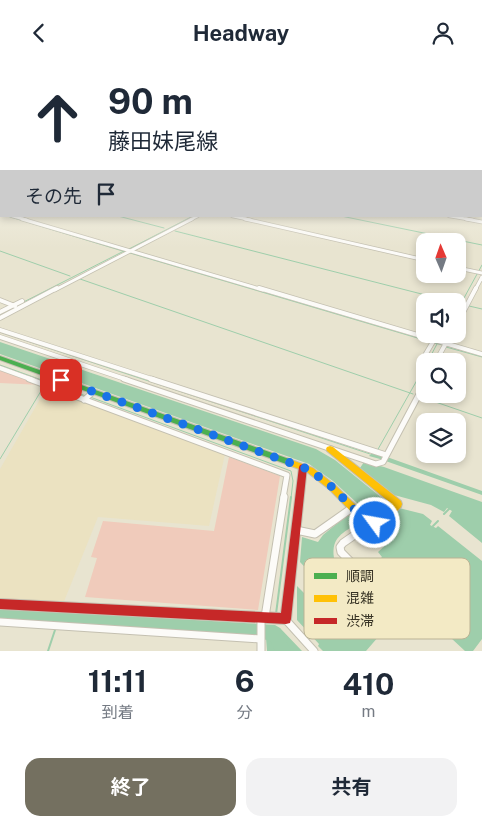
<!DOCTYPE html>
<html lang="ja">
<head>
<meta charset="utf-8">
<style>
	:root { --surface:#fff; --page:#f2f2f3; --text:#1f2937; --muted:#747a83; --accent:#747060 }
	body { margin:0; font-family:"Public Sans","Noto Sans JP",sans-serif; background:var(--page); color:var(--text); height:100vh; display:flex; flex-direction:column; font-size:19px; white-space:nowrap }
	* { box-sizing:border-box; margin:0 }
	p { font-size:16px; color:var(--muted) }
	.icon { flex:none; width:28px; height:28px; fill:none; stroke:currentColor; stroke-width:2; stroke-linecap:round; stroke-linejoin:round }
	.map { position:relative; height:586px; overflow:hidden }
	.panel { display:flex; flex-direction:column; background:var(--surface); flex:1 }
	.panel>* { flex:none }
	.guide { position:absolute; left:0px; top:0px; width:482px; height:152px; box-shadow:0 2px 8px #0003; background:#fff; color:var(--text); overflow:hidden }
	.needle { width:32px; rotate:358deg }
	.tools { position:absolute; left:416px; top:168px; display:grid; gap:10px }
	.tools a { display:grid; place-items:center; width:50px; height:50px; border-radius:10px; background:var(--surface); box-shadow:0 2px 8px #0003; font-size:25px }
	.pin { position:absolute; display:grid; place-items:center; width:42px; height:42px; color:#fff; margin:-21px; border-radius:10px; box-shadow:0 2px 8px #0006 }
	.me { position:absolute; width:55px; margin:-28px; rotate:302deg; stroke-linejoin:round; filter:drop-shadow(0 0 4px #0008) }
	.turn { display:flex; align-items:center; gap:18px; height:105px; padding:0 25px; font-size:22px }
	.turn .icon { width:65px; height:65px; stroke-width:2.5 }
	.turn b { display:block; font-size:35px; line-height:42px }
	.then { display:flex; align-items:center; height:48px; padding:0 25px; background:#0003; gap:10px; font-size:19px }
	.eta { display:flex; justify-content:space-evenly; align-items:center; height:85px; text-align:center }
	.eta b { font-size:30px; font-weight:700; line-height:35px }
	.action { display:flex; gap:10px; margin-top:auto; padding:10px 25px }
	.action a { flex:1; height:58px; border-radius:15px; background:var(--accent); color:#fff; font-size:20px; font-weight:700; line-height:58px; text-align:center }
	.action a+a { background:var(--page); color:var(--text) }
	header { display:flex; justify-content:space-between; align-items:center; height:65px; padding:0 25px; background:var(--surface); font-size:22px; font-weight:700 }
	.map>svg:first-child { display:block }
	.built { fill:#ebe2c1 }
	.green { fill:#f0cbbb }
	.water { fill:#9eceab }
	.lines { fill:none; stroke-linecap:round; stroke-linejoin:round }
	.stream-far1 { stroke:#9eceab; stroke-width:1 }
	.stream { stroke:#9eceab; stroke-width:2 }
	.river { fill:#9eceab; fill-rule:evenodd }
	.street-far4-casing { stroke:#c4c0b1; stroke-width:4 }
	.street-far3-casing { stroke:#c4c0b1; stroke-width:4.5 }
	.street-far2-casing { stroke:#c4c0b1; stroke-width:5.5 }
	.street-far1-casing { stroke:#c4c0b1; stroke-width:7 }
	.street-casing { stroke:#c4c0b1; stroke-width:9 }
	.fast-casing { stroke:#c4c0b1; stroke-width:2 }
	.slow-casing { stroke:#c4c0b1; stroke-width:2 }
	.jam-casing { stroke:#c4c0b1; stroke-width:2 }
	.street-far4 { stroke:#fcfbf8; stroke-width:2.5 }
	.street-far3 { stroke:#fcfbf8; stroke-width:3 }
	.street-far2 { stroke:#fcfbf8; stroke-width:4 }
	.street-far1 { stroke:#fcfbf8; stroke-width:5 }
	.street { stroke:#fcfbf8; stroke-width:7 }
	.fast { fill:#4caf50; fill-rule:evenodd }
	.slow { fill:#ffc107; fill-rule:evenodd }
	.jam { fill:#c62828; fill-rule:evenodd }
	.route { stroke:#1a73e8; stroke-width:9; stroke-dasharray:0 16.2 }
	.key { fill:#f3eac5; stroke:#bab395; stroke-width:1 }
	.key-label { font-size:14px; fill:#363224 }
</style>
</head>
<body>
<header><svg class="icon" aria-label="back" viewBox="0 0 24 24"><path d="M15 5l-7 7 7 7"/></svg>Headway<svg class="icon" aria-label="person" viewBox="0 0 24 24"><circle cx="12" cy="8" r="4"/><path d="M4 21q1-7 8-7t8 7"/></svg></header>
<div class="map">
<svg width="482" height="586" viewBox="0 0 482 586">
	<rect width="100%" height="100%" fill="#e8e4d0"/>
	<path class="built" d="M 47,322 L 225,389 L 209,461 L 98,452 L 63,539 L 0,535 L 0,404 Z"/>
	<g class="green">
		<path d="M 0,304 L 42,320 L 0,318 Z"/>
		<path d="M 229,392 L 280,411 L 258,545 L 85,532 L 97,493 L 91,492 L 103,456 L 214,466 Z"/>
	</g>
	<g class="water">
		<path d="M 0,277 L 316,384 L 335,395 L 392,441 L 382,450 L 378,452 L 369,449 L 333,416 L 309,399 L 0,289 Z"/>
		<path d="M 373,387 L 482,426 L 482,430 L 380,394 L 369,391 Z"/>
		<path d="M 364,397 L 384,402 L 482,437 L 482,478 L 449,451 L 452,446 L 447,443 L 444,447 L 431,440 L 394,430 L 360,403 Z"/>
		<path d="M 399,443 L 423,449 L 432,456 L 430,460 L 436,463 L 438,461 L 482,496 L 482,574 L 473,586 L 465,586 L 451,573 L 458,564 L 450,557 L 464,541 L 460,538 L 448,551 L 441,550 L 380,494 L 382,492 L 378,487 L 390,476 L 383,467 L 388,463 L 383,458 Z"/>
		<path d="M 346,451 L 354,451 L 358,458 C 343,468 331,472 334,493 L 380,535 L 384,561 L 376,568 L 379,571 L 366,586 L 323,586 L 318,581 L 319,579 L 297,555 L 297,521 L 305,529 L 309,525 L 352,566 L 357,561 L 314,518 L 317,515 L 300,497 L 302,472 L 318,477 L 323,470 Z"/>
		<path d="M 265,561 L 280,563 L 302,586 L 267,586 L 266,573 L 264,572 L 264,570 L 268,570 L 267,564 Z"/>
	</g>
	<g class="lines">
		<g class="stream-far1">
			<path d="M 7,151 L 126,187"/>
			<path d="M 118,151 L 164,163"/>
			<path d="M 341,151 L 482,180"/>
			<path d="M 175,166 L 449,236"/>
			<path d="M 129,184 L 193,151"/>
			<path d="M 0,186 L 70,211"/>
			<path d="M 130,188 L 431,277"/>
			<path d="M 80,214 L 413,329"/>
			<path d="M 469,241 L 482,244"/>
			<path d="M 458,244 L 482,200"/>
			<path d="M 0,249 L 124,186"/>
			<path d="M 0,267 L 370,389"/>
			<path d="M 439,276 L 443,269"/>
			<path d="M 434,278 L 443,280"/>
			<path d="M 446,282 L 482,292"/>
			<path d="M 428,296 L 437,279"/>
			<path d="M 0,300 L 86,331"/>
			<path d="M 90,332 L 291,406 L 293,416 L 291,433"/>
			<path d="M 421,332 L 482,353"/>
			<path d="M 377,386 L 425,301"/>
			<path d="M 0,394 L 44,321"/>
		</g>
		<g class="stream">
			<path d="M 444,449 L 449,444"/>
			<path d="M 433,461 L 438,456"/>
			<path d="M 276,549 L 291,432"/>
			<path d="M 48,586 L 55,565"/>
		</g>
		<path class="river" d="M 0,543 L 275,560 L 280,563 L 291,586 L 275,586 L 270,575 L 0,557 Z"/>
		<g class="street-far4-casing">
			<g id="street-far4">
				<path d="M 12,151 L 27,155"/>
				<path d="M 232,151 L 251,155"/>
				<path d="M 449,151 L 473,155"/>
				<path d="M 190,155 L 198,151"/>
			</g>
		</g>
		<g class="street-far3-casing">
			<g id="street-far3">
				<path d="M 22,154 L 263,225"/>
				<path d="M 245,154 L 425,195"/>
				<path d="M 466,154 L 482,157"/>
				<path d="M 458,203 L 482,208"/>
				<path d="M 55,225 L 192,154"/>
				<path d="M 475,225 L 482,212"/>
			</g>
		</g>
		<g class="street-far2-casing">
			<g id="street-far2">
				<path d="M 259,223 L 482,289"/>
				<path d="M 0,235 L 15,241"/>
				<path d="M 0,247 L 22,236"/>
				<path d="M 0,253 L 57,223"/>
				<path d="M 458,257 L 476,223"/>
				<path d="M 0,265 L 155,315"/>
				<path d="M 0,272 L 128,315"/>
				<path d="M 436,296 L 451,269"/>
				<path d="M 421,297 L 434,275"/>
				<path d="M 0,303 L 33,315"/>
			</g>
		</g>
		<g class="street-far1-casing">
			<g id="street-far1">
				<path d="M 29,314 L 287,410 L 283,433"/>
				<path d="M 124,314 L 376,399 L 383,397 L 425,318"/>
				<path d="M 151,314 L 386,390"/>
				<path d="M 84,335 L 93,327"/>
			</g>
		</g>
		<g class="street-casing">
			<g id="street">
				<path d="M 372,458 L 343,478 L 340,482 L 341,487 L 391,538"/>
				<path d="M 296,465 L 315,469 L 352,443"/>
				<path d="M 265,552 L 284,432"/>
				<path d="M 261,554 L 261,586"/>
				<path d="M 286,555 L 314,586"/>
				<path d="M 0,557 L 260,574"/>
			</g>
		</g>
		<g class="fast-casing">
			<path id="fast" d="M 0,291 L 292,395 L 293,397 L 292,399 L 289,400 L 286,399 L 0,295 Z"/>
		</g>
		<g class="slow-casing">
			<g id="slow">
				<rect x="0" y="114" width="1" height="2"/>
				<path d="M 330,381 L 333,382 L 401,436 L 402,439 L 401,442 L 391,452 L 384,457 L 372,461 L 364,460 L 329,424 L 307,407 L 286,399 L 285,397 L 286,395 L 289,394 L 313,403 L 335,420 L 369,453 C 379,453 385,446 392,439 L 327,386 L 326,384 L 327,382 Z"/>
			</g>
		</g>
		<g class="jam-casing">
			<path id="jam" d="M 303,399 L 306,400 L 307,402 L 291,554 L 290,558 L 286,559 L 0,544 L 0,534 L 281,548 L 299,402 L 300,400 Z"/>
		</g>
		<use href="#street-far4" class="street-far4"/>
		<use href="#street-far3" class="street-far3"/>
		<use href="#street-far2" class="street-far2"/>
		<use href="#street-far1" class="street-far1"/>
		<use href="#street" class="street"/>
		<use href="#fast" class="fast"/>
		<use href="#slow" class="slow"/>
		<use href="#jam" class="jam"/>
	</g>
	<linearGradient id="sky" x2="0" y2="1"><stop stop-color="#8abed0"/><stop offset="0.55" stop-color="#f5f3ea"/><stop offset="1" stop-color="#f5f3ea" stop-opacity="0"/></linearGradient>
	<rect width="482" height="183" fill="url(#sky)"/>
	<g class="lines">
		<path class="route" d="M 61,315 L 310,405 L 332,422 L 367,457 L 375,458"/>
	</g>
	<rect x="304" y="493" width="166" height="81" rx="8" class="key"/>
	<rect x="314" y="508" width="23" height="6" fill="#4caf50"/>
	<rect x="314" y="530" width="23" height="7" fill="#ffc107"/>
	<rect x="314" y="553" width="23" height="6" fill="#c62828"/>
	<g class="key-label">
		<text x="346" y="516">順調</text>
		<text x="346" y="538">混雑</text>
		<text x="346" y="561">渋滞</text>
	</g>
</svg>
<div class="tools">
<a><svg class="needle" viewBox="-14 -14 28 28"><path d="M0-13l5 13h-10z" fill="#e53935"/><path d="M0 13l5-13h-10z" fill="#747a83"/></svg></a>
<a><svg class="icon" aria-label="sound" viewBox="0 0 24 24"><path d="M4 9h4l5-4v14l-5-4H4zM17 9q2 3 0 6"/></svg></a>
<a><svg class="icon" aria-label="search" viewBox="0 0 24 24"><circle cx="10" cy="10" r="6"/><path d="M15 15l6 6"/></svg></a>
<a><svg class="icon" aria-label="layers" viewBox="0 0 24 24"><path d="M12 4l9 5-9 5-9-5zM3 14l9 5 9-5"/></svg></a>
</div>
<div class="pin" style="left:61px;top:315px;background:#d93025"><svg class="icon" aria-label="arrive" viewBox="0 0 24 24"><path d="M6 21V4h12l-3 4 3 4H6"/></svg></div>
<svg class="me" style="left:375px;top:458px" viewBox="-20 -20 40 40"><circle r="17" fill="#1a73e8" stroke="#fff" stroke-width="3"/><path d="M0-11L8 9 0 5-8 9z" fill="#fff"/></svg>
<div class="guide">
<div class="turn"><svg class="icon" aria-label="ahead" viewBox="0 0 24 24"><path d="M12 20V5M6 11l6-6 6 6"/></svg><div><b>90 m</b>藤田妹尾線</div></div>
<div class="then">その先<svg class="icon" aria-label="arrive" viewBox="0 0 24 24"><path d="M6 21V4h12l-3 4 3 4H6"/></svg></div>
</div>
</div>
<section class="panel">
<div class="eta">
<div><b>11:11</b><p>到着</p></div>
<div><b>6</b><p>分</p></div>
<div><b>410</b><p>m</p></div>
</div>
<div class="action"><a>終了</a><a>共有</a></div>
</section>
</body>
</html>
